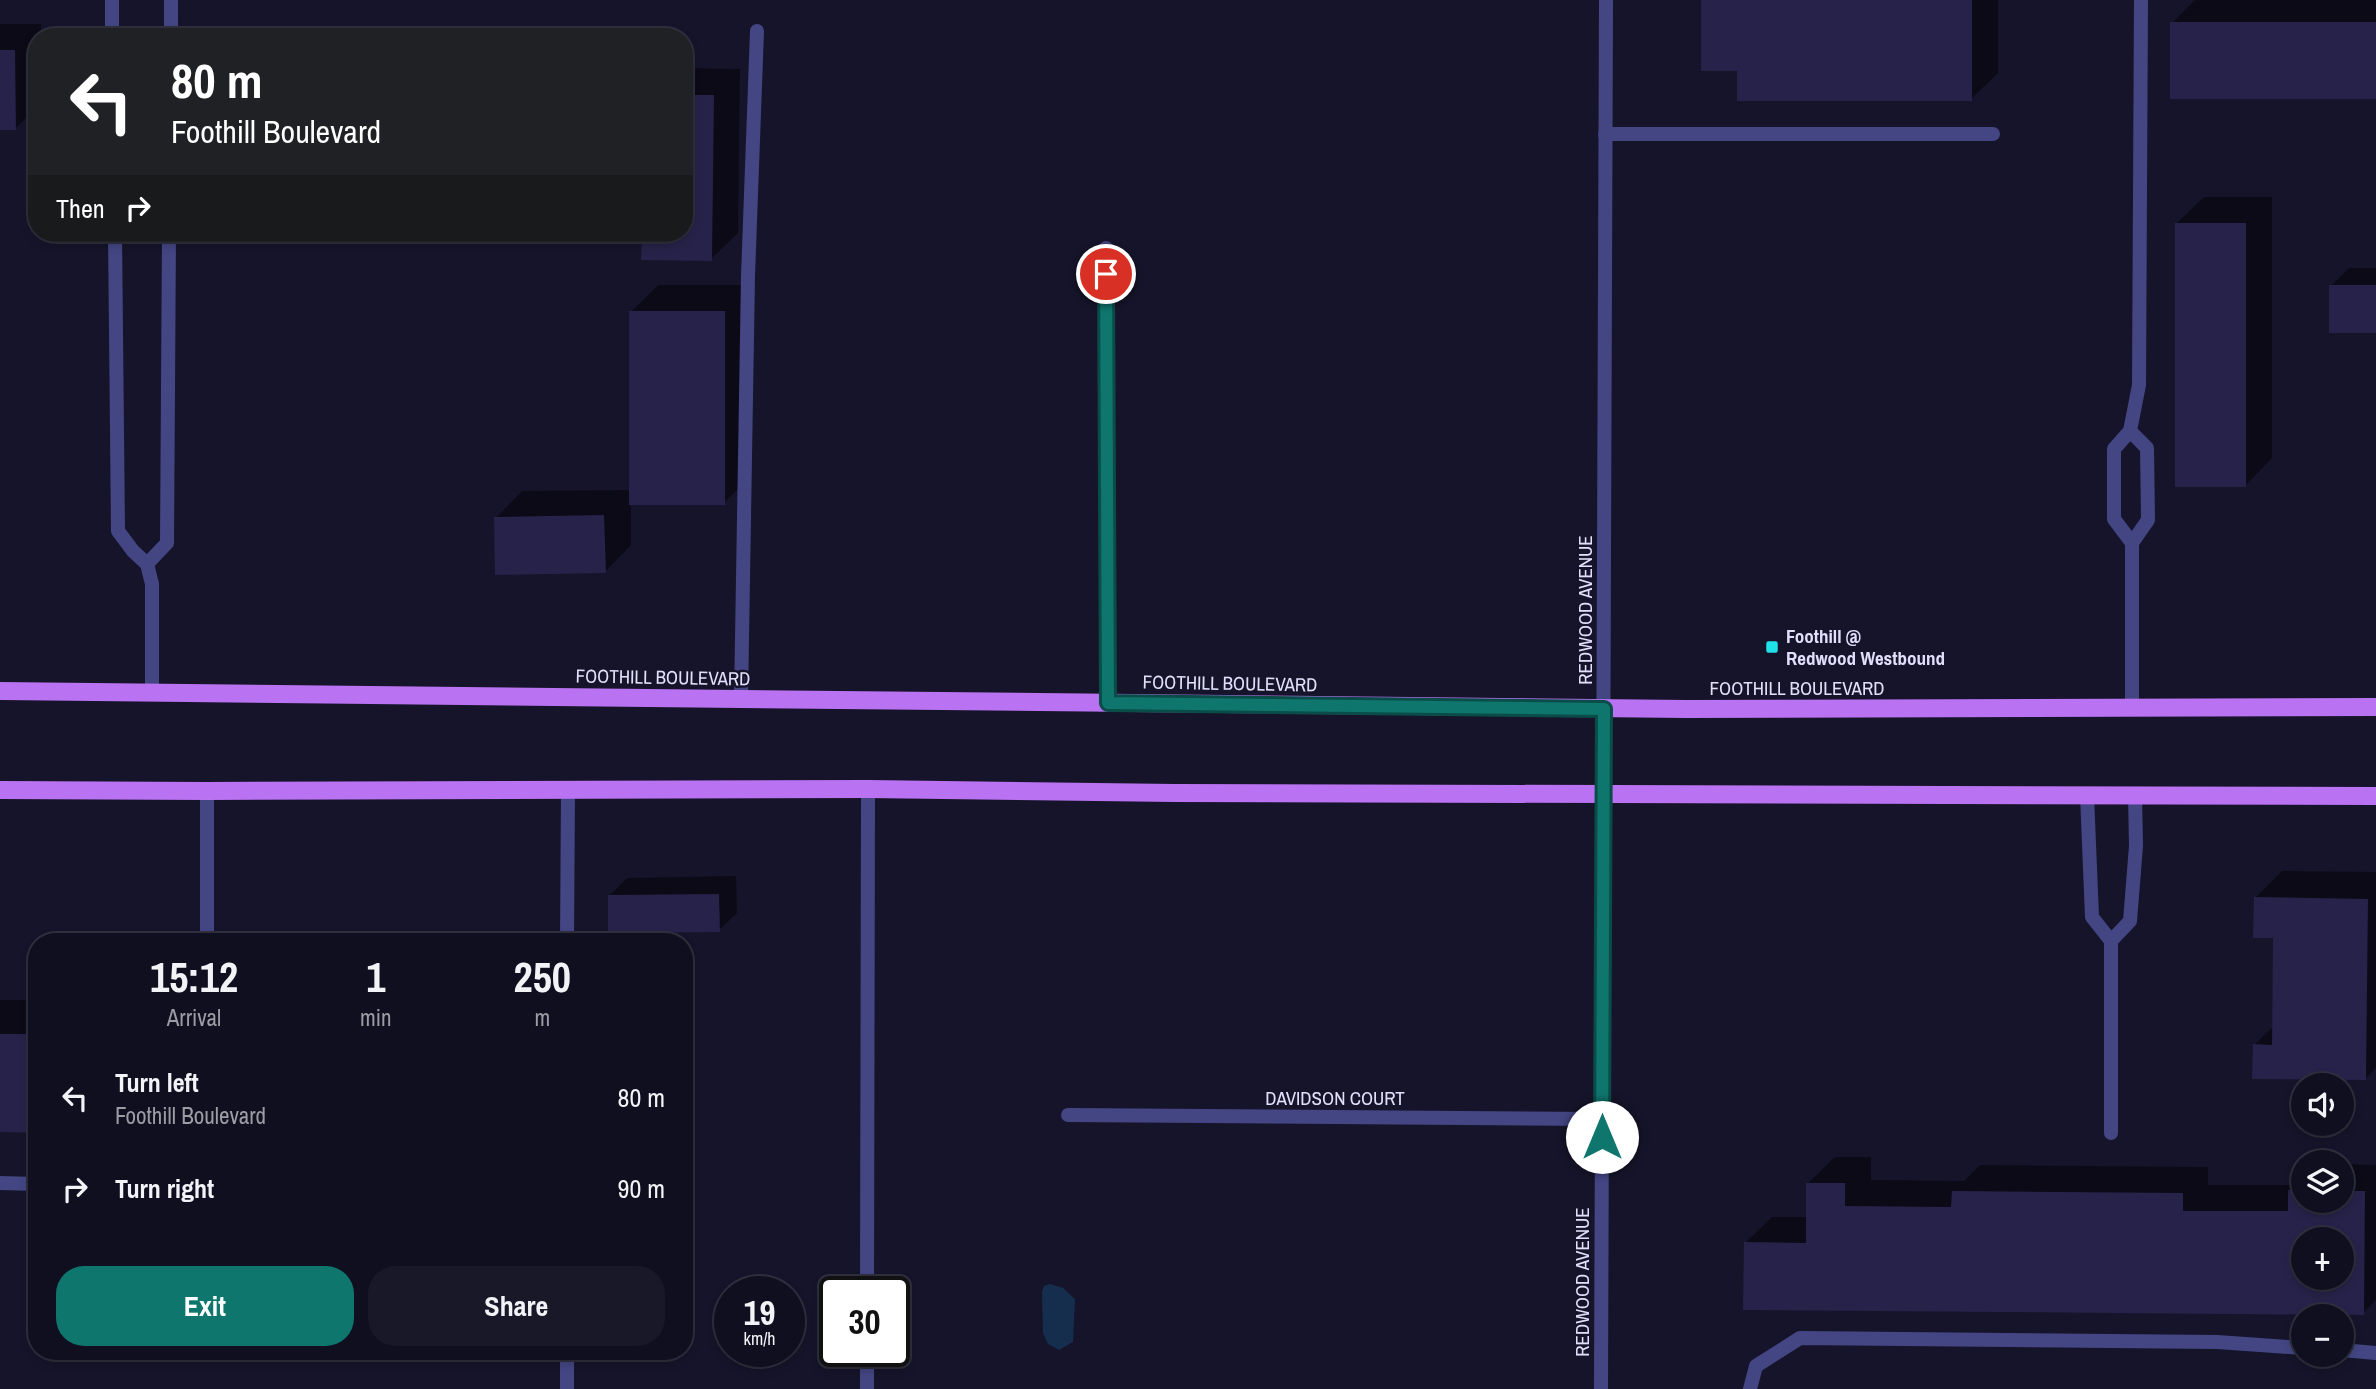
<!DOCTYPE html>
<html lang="en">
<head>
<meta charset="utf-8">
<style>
	:root { --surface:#100f20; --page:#191829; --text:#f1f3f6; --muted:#9c9ca5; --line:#302f3e; --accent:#0f766e }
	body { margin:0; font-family:"Archivo Narrow",sans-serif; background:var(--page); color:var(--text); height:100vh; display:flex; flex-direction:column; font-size:26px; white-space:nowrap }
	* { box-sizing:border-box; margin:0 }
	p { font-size:23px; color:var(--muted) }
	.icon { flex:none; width:38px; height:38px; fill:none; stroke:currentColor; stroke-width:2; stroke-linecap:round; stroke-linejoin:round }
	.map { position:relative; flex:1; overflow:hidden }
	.details { position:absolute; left:28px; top:933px; width:665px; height:427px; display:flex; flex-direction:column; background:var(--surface); border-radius:28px; box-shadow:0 4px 10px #0003,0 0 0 2px var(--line) }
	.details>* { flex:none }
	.top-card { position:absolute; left:28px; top:28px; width:665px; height:214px; border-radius:28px; box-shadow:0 4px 10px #0003,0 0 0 2px var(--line); background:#202124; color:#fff; overflow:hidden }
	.controls { position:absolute; left:2291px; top:1073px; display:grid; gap:14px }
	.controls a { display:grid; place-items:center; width:63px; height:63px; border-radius:50%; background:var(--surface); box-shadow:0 4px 10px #0003,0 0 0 2px var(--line); font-size:35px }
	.speed { position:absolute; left:714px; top:1276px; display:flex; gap:14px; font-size:35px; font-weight:700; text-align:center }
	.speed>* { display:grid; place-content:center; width:91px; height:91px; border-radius:50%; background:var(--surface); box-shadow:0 4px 10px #0003,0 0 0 2px var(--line); line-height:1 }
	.speed small { font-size:18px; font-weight:400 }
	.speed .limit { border:4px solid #111; border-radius:10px; background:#fff; color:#111 }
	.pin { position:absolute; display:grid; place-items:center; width:60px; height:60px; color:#fff; margin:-30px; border:4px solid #fff; border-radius:50%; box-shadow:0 2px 7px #0007 }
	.me { position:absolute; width:77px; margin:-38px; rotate:0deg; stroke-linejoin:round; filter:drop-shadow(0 0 5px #0008) }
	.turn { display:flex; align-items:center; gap:24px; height:147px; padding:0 28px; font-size:32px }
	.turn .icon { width:91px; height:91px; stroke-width:2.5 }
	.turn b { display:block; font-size:49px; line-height:60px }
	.then { display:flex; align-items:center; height:66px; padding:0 28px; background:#0003; gap:14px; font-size:26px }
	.eta { display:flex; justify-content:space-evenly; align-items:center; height:119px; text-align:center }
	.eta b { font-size:42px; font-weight:700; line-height:49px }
	.primary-button { display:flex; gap:14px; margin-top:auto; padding:14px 28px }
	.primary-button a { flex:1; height:80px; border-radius:28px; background:var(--accent); color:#fff; font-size:28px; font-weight:700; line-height:80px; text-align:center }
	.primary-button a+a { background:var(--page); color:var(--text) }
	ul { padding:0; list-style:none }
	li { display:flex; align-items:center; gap:21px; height:91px; padding:0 28px }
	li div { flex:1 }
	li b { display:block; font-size:26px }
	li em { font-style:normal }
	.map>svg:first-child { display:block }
	.water { fill:#152e4d }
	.shadow { fill:#0007; fill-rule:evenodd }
	.building { fill:#272249; fill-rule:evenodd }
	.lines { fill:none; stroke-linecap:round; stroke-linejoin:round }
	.lane { stroke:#444684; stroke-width:14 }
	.street { stroke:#444684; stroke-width:14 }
	.primary { stroke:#b972f1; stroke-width:18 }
	.route-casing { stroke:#0a4d48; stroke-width:18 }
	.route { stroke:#0f766e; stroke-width:12 }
	.poi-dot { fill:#1fe2e9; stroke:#16142a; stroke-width:2.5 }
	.labels { text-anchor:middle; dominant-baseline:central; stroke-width:5; stroke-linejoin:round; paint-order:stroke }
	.street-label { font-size:19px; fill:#e1e0fc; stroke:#16142a }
	.poi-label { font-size:19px; font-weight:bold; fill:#e1e0fc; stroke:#16142a; text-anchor:start }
</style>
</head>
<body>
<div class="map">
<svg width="2376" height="1389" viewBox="0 0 2376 1389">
	<rect width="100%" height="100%" fill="#16142a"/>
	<path class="water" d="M 1050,1284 L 1063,1288 L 1075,1299 L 1073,1342 L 1059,1350 L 1048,1344 L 1043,1333 L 1042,1292 L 1044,1286 Z"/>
	<g class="shadow">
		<path d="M 1702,0 L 1998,0 L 1998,73 L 1971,99 L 1739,69 Z"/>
		<path d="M 2195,0 L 2376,0 L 2376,97 L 2172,23 Z"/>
		<path d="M 0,24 L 41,24 L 41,37 L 37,37 L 37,107 L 15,129 L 0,129 Z"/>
		<path d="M 684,68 L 740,69 L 738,233 L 711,259 L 643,258 L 643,233 L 684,233 Z"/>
		<path d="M 2204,197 L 2272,197 L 2272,458 L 2246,485 L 2177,223 Z"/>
		<path d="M 2349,268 L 2376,268 L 2376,332 L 2331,286 Z"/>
		<path d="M 658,285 L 751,285 L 751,476 L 724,503 L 631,503 L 631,545 L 605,572 L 496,518 L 522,491 L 631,490 L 631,312 Z"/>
		<path d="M 2282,871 L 2376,872 L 2376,1068 L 2365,1079 L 2254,1045 L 2274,1026 L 2275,937 L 2255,898 Z"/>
		<path d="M 736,876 L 737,913 L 719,930 L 609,896 L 627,878 Z"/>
		<rect x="0" y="1000" width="37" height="131"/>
		<path d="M 1835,1157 L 1871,1157 L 1871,1180 L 1964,1181 L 1980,1165 L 2208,1167 L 2208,1185 L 2295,1185 L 2303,1177 L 2303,1200 L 2342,1200 L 2342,1164 L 2376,1165 L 2376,1300 L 2363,1313 L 1745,1243 L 1772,1217 L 1808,1217 L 1808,1183 ZM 2303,1239 L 2342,1239 L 2342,1278 L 2303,1278 Z"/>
	</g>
	<g class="building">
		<path d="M 1701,0 L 1972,0 L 1972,101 L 1737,101 L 1737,71 L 1701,71 Z"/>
		<rect x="2170" y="22" width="206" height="77"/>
		<path d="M 0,50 L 15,50 L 16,130 L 0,130 Z"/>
		<path d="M 684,95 L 714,95 L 712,261 L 641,260 L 642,233 L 684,233 Z"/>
		<rect x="2175" y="223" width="71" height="264"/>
		<rect x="2329" y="285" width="47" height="48"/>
		<rect x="629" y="311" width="96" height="194"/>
		<path d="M 604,515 L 606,573 L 495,575 L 494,517 Z"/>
		<path d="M 719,894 L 720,932 L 608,933 L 608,895 Z"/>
		<path d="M 2254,897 L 2368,899 L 2366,1080 L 2252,1079 L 2253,1044 L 2272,1045 L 2273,938 L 2253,938 Z"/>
		<path d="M 0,1034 L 37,1034 L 37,1133 L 0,1132 Z"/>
		<path d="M 1806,1183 L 1845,1183 L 1845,1206 L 1951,1207 L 1952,1191 L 2183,1193 L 2183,1211 L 2288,1211 L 2288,1190 L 2303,1190 L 2303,1200 L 2342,1200 L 2342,1191 L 2365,1191 L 2364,1315 L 1743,1310 L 1744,1242 L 1806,1243 ZM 2303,1239 L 2342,1239 L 2342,1278 L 2303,1278 Z"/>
	</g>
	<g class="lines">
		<g class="lane">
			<path d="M 112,0 L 112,37"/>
			<path d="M 171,37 L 171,0"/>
			<path d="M 1605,134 L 1993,134"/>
			<path d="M 115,233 L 118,531 L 133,551 L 147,564 L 152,584 L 152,692"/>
			<path d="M 1106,248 L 1108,703"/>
			<path d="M 2130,431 L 2139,385 L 2141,0"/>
			<path d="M 2130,431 L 2147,448 L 2148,520 L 2132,543 L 2114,519 L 2114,449 Z"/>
			<path d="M 2132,543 L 2132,709"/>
			<path d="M 147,564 L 167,543 L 169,233"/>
			<path d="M 741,699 L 748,276 L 757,31"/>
			<path d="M 2087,795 L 2092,917 L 2111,941 L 2111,1133"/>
			<path d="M 108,940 L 207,940 L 207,791"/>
			<path d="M 2111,941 L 2130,921 L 2136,846 L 2135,795"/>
			<path d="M 567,942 L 568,790"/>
			<path d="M 1068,1115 L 1602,1119"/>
			<path d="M 0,1183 L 37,1184"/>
			<path d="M 867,1292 L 868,789"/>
			<path d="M 2342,1350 L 2376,1353"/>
			<path d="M 567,1351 L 567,1389"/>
			<path d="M 867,1389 L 867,1351"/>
			<path d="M 1750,1389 L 1756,1366 L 1800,1338 L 2217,1342 L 2303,1348"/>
		</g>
		<path class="street" d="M 1601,1389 L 1606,0"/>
		<g class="primary">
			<path d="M 0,691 L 1686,709 L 2376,707"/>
			<path d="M 0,790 L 207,791 L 868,789 L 1175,793 L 2376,796"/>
		</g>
	</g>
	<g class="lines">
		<g class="route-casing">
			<path id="route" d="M 1106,274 L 1108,703 L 1604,709 L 1602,1137"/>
		</g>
		<use href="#route" class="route"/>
	</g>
	<rect class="poi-dot" x="1765" y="640" width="14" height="14" rx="3.5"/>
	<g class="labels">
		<g class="street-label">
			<text transform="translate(1585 610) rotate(-90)">REDWOOD AVENUE</text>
			<text transform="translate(663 677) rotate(1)">FOOTHILL BOULEVARD</text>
			<text transform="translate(1230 683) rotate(1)">FOOTHILL BOULEVARD</text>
			<text x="1797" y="688">FOOTHILL BOULEVARD</text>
			<text x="1335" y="1098">DAVIDSON COURT</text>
			<text transform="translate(1582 1282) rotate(-90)">REDWOOD AVENUE</text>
		</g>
		<g class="poi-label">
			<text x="1786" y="636">Foothill @<tspan x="1786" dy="22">Redwood Westbound</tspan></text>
		</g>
	</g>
</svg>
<div class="controls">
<a><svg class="icon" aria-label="sound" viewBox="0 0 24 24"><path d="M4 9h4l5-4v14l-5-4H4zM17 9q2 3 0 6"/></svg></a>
<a><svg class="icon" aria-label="layers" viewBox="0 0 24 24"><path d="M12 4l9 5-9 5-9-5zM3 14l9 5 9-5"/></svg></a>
<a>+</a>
<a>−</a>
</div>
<div class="speed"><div>19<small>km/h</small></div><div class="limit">30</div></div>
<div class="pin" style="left:1106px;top:274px;background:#d93025"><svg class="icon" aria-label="arrive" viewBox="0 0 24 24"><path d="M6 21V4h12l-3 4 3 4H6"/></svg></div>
<svg class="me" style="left:1602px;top:1137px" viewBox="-20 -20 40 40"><circle r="19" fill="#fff"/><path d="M0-13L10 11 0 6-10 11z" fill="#0f766e"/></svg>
<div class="top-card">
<div class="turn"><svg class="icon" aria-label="left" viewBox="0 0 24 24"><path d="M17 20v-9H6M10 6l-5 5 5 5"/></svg><div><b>80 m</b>Foothill Boulevard</div></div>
<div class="then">Then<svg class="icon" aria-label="right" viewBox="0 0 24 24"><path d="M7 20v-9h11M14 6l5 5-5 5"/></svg></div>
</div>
<section class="details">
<div class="eta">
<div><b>15:12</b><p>Arrival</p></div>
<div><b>1</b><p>min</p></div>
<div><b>250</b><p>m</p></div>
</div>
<ul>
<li><svg class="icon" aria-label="left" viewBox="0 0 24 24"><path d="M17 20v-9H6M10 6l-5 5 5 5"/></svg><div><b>Turn left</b><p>Foothill Boulevard</p></div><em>80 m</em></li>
<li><svg class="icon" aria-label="right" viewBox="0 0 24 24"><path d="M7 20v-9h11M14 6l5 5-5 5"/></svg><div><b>Turn right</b></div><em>90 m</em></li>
</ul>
<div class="primary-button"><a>Exit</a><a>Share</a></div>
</section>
</div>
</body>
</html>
